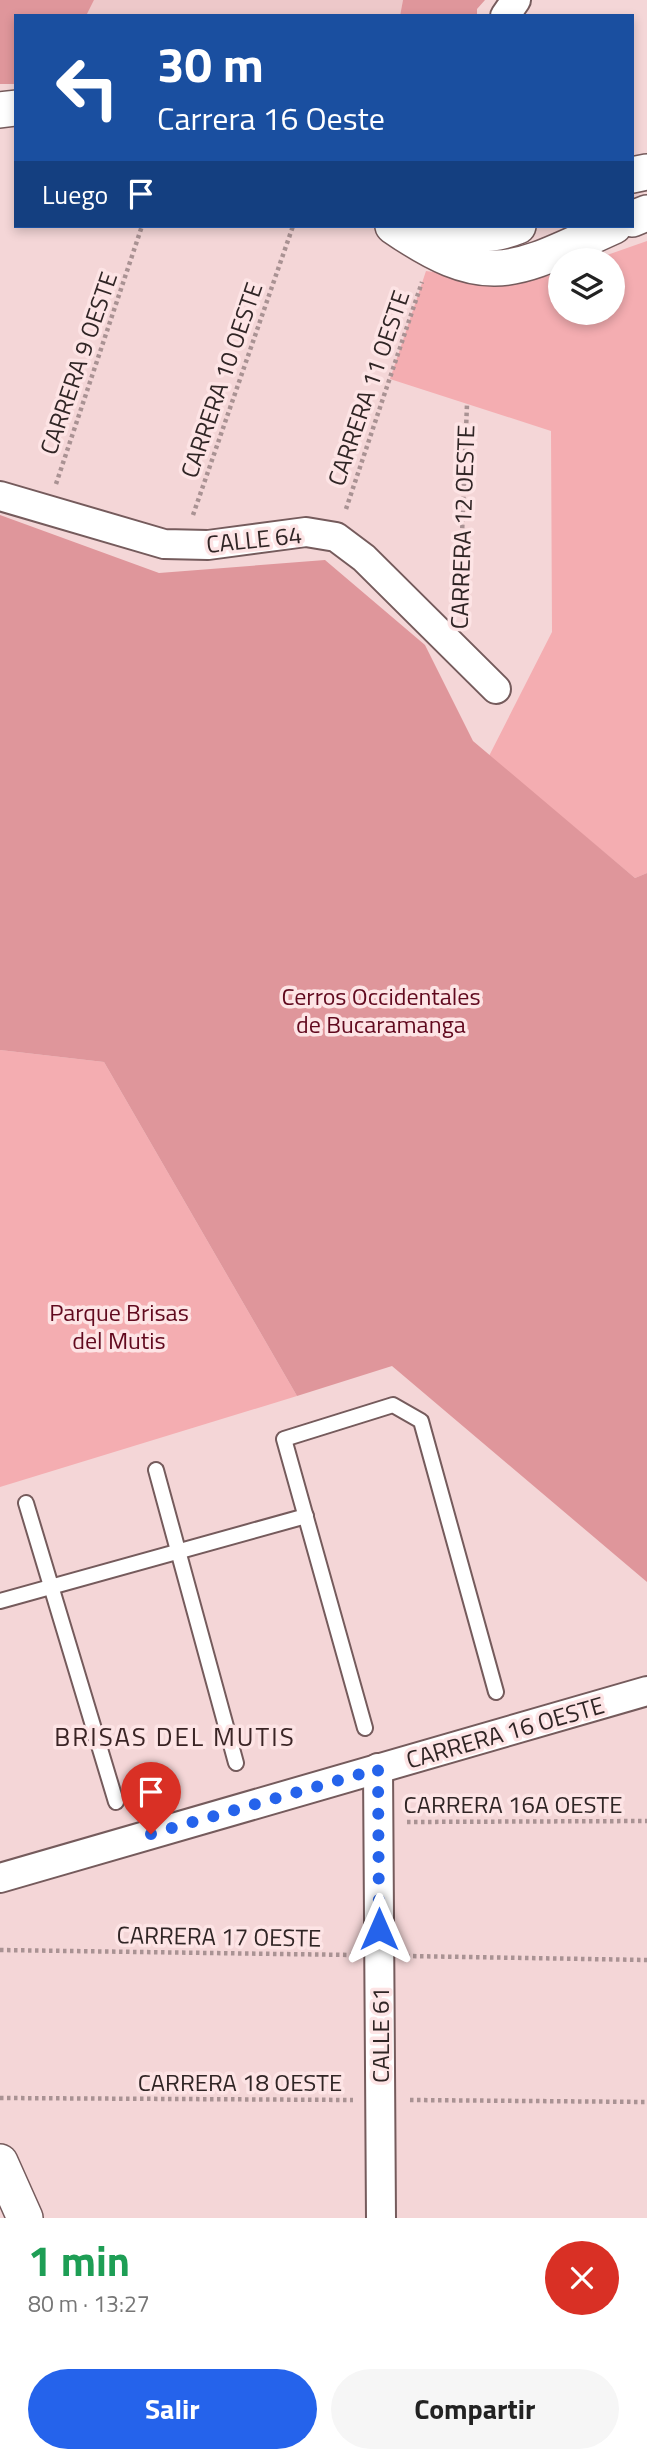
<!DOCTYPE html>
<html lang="es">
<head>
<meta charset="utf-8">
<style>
	:root { --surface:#fff; --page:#f6f6f6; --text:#222; --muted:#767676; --accent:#2563eb }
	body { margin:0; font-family:"Titillium Web",sans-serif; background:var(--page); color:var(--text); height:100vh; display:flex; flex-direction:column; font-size:26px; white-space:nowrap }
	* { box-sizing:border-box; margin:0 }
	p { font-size:23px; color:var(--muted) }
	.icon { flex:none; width:38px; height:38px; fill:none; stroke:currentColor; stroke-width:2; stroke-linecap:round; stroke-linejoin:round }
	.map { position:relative; height:2218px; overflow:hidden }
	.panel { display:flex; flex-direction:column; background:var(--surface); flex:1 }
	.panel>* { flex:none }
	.banner { position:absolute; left:14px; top:14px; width:620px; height:214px; border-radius:0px; box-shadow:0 4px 10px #0003; background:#1a4fa0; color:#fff; overflow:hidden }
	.fabs { position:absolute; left:548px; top:248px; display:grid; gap:14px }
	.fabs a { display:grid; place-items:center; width:77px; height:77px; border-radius:50%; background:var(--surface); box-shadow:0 4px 10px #0003; font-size:35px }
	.pin { position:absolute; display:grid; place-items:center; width:60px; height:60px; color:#fff; margin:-72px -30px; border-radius:50% 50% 50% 0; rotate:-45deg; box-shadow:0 0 7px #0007 }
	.pin .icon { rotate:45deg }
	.me { position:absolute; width:77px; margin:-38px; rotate:0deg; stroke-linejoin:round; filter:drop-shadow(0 0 5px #0008) }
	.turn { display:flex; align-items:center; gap:24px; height:147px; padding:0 28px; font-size:32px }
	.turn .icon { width:91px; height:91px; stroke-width:2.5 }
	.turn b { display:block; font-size:49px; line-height:60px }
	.then { display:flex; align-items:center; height:66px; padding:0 28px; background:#0003; gap:14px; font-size:26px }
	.round { display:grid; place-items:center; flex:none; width:74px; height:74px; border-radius:37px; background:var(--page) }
	.head { display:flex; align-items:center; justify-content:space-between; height:119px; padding:0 28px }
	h1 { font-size:42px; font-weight:700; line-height:52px; color:#1e9e55 }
	.primary-button { display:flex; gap:14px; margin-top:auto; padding:14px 28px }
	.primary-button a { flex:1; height:80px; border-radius:42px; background:var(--accent); color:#fff; font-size:28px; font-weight:700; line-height:80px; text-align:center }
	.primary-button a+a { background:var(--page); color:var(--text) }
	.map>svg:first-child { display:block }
	.built { fill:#edc8c9 }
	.green { fill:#f4adb1 }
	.forest { fill:#df969b }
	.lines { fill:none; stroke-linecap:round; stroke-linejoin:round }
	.service-casing { stroke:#755b5c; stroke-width:18 }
	.minor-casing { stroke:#755b5c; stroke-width:32 }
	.tertiary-casing { stroke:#755b5c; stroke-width:38 }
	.path { stroke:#a99293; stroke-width:4.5; stroke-dasharray:3.5 3.5; stroke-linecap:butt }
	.service { stroke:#fff; stroke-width:14 }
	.minor { stroke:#fff; stroke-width:28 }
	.tertiary { stroke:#fff; stroke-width:35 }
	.route { stroke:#2563eb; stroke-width:12; stroke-dasharray:0 21.6 }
	.labels { text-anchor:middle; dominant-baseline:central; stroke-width:7; stroke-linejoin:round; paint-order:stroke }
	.street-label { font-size:24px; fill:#302525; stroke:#fde4e5 }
	.park-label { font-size:24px; fill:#61091e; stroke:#fde4e5 }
	.neighbourhood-label { font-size:26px; letter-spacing:2px; fill:#3a2425; stroke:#fde4e5 }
</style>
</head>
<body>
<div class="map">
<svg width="647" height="2218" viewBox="0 0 647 2218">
	<rect width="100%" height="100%" fill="#f4d6d7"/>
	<path class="built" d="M 94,0 L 403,0 L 400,16 L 86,16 Z"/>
	<g class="green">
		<path d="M 647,241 L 647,873 L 635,878 L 489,756 L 552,632 L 551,431 L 390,379 L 426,271 L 515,283 L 560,273 L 560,313 L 612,313 L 612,261 L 590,261 Z"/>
		<path d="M 0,1050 L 104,1062 L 297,1396 L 0,1487 Z"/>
	</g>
	<g class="forest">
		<path d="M 0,0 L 94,0 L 86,16 L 16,16 L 16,84 L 0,84 Z"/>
		<path d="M 403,0 L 485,0 L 477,9 L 477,16 L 400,16 Z"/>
		<path d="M 0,515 L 159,573 L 325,560 L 425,645 L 473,741 L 635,878 L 647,873 L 647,1582 L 392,1366 L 297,1396 L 104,1062 L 0,1050 Z"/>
	</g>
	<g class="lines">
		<g class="service-casing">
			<g id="service">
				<path d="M 156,1470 L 236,1763"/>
				<path d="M 26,1503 L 116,1802"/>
				<path d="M 0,1601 L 306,1516"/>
				<path d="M 365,1728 L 284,1439 L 393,1405 L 421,1421 L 496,1692"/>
			</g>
		</g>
		<g class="minor-casing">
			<g id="minor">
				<path d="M 505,16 L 516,0"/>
				<path d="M 0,496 L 164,544 L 208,545 L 306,532 L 336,537 L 364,558 L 496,689"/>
				<path d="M 378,1768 L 381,2218"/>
				<path d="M 0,1878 L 647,1691"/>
			</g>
		</g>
		<g class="tertiary-casing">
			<g id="tertiary">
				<path d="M 0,110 L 16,108"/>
				<path d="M 632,175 L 647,172"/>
				<path d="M 632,219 L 647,213"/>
				<path d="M 393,226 C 490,293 516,270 614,226"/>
				<path d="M 426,226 C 458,234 486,239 518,226"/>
				<path d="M 0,2162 L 25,2218"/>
			</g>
		</g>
		<g class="path">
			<path d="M 56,484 L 142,226"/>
			<path d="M 346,509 L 422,282"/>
			<path d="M 193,515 L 293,226"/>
			<path d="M 459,612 L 467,404"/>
			<path d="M 407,1822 L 647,1821"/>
			<path d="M 0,1950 L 352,1955"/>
			<path d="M 406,1956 L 647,1960"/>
			<path d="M 0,2098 L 353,2100"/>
			<path d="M 410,2100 L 647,2102"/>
		</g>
		<use href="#service" class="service"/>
		<use href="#minor" class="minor"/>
		<use href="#tertiary" class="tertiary"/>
	</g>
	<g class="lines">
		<path class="route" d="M 151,1834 L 378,1769 L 379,1929"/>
	</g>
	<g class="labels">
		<g class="street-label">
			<text transform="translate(78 363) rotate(-71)">CARRERA 9 OESTE</text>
			<text transform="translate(221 380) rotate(-71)">CARRERA 10 OESTE</text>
			<text transform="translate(368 388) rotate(-71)">CARRERA 11 OESTE</text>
			<text transform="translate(462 527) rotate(-88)">CARRERA 12 OESTE</text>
			<text transform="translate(254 539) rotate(-6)">CALLE 64</text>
			<text transform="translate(505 1732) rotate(-16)">CARRERA 16 OESTE</text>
			<text x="513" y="1804">CARRERA 16A OESTE</text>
			<text transform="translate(219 1936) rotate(1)">CARRERA 17 OESTE</text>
			<text transform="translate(380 2035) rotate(-90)">CALLE 61</text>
			<text x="240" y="2082">CARRERA 18 OESTE</text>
		</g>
		<g class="park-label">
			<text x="381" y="996">Cerros Occidentales<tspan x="381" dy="28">de Bucaramanga</tspan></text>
			<text x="119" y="1312">Parque Brisas<tspan x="119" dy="28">del Mutis</tspan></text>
		</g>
		<g class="neighbourhood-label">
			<text x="175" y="1736">BRISAS DEL MUTIS</text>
		</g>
	</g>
</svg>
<div class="fabs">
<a><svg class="icon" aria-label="layers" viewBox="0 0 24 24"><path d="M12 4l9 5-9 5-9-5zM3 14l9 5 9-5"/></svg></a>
</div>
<div class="pin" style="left:151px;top:1834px;background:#d93025"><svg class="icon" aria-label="arrive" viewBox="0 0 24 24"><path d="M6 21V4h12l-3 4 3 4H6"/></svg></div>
<svg class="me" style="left:379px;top:1929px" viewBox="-20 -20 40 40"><path d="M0-17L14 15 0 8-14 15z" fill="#2563eb" stroke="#fff" stroke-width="4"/></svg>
<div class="banner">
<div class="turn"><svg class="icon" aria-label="left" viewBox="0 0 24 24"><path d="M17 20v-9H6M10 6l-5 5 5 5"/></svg><div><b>30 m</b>Carrera 16 Oeste</div></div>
<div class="then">Luego<svg class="icon" aria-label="arrive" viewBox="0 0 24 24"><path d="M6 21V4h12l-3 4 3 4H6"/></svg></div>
</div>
</div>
<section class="panel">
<div class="head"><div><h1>1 min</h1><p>80 m · 13:27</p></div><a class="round" style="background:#d93025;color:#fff"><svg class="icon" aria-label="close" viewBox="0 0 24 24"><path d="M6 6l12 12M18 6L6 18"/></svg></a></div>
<div class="primary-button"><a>Salir</a><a>Compartir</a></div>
</section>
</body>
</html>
